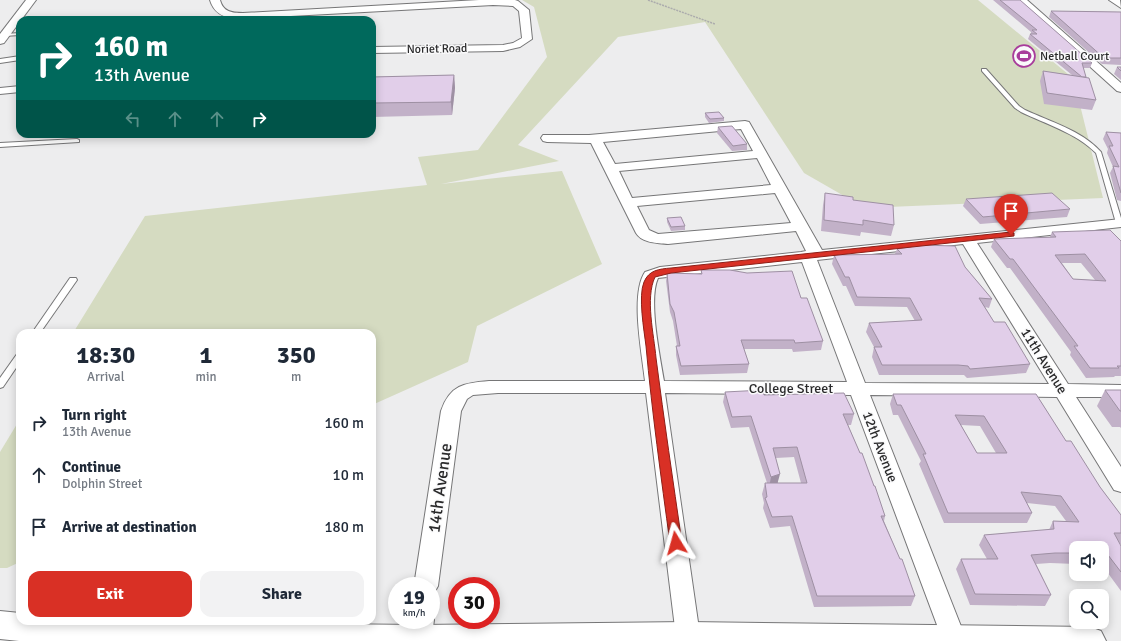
<!DOCTYPE html>
<html lang="en">
<head>
<meta charset="utf-8">
<style>
	:root { --surface:#fff; --page:#f2f2f3; --text:#1f2937; --muted:#747a83; --accent:#d93025 }
	body { margin:0; font-family:Signika,sans-serif; background:var(--page); color:var(--text); height:100vh; display:flex; flex-direction:column; font-size:15px; white-space:nowrap }
	* { box-sizing:border-box; margin:0 }
	p { font-size:13px; color:var(--muted) }
	.icon { flex:none; width:22px; height:22px; fill:none; stroke:currentColor; stroke-width:2; stroke-linecap:round; stroke-linejoin:round }
	.map { position:relative; flex:1; overflow:hidden }
	.drawer { position:absolute; left:16px; top:329px; width:360px; height:296px; display:flex; flex-direction:column; background:var(--surface); border-radius:12px; box-shadow:0 2px 10px #0003 }
	.drawer>* { flex:none }
	.hud { position:absolute; left:16px; top:16px; width:360px; height:122px; border-radius:12px; box-shadow:0 2px 10px #0003; background:#00695c; color:#fff; overflow:hidden }
	.tools { position:absolute; left:1069px; top:541px; display:grid; gap:8px }
	.tools a { display:grid; place-items:center; width:40px; height:40px; border-radius:8px; background:var(--surface); box-shadow:0 2px 10px #0003; font-size:20px }
	.speed { position:absolute; left:388px; top:577px; display:flex; gap:8px; font-size:20px; font-weight:700; text-align:center }
	.speed>* { display:grid; place-content:center; width:52px; height:52px; border-radius:50%; background:var(--surface); box-shadow:0 2px 10px #0003; line-height:1 }
	.speed small { font-size:10px; font-weight:400 }
	.speed .limit { border:6px solid #d22; background:#fff; color:#111 }
	.pin { position:absolute; display:grid; place-items:center; width:34px; height:34px; color:#fff; margin:-41px -17px; border-radius:50% 50% 50% 0; rotate:-45deg; box-shadow:0 0 4px #0007 }
	.pin .icon { rotate:45deg }
	.me { position:absolute; width:44px; margin:-22px; rotate:352deg; stroke-linejoin:round; filter:drop-shadow(0 0 3px #0008) }
	.turn { display:flex; align-items:center; gap:14px; height:84px; padding:0 12px; font-size:18px }
	.turn .icon { width:52px; height:52px; stroke-width:2.5 }
	.turn b { display:block; font-size:28px; line-height:34px }
	.lanes { display:flex; align-items:center; height:38px; padding:0 12px; background:#0003; justify-content:center; gap:20px; direction:ltr }
	.lanes .off { opacity:.35 }
	.eta { display:flex; justify-content:space-evenly; align-items:center; height:68px; text-align:center }
	.eta b { font-size:24px; font-weight:800; line-height:28px }
	.primary-button { display:flex; gap:8px; margin-top:auto; padding:8px 12px }
	.primary-button a { flex:1; height:46px; border-radius:12px; background:var(--accent); color:#fff; font-size:16px; font-weight:800; line-height:46px; text-align:center }
	.primary-button a+a { background:var(--page); color:var(--text) }
	ul { padding:0; list-style:none }
	li { display:flex; align-items:center; gap:12px; height:52px; padding:0 12px }
	li div { flex:1 }
	li b { display:block; font-size:15px }
	li em { font-style:normal }
	.map>svg:first-child { display:block }
	.green { fill:#d5dbc1 }
	.lines { fill:none; stroke-linecap:round; stroke-linejoin:round }
	.service-casing { stroke:#767677; stroke-width:2 }
	.minor-casing { stroke:#767677; stroke-width:2 }
	.secondary-casing { stroke:#767677; stroke-width:2 }
	.path { stroke:#acacad; stroke-width:1.5; stroke-dasharray:2 1; stroke-linecap:butt }
	.service { fill:#fff; fill-rule:evenodd }
	.minor { fill:#fff; fill-rule:evenodd }
	.secondary { fill:#fff; fill-rule:evenodd }
	.wall { fill:#c2b1c8; fill-rule:evenodd }
	.shaded-wall { fill:#9e90a3 }
	.building { fill:#e1cee9; stroke:#9e90a3; fill-rule:evenodd }
	.route { fill:#d93025; stroke:#8d1f18 }
	.labels { text-anchor:middle; dominant-baseline:central; stroke-width:3; stroke-linejoin:round; paint-order:stroke }
	.far-street-label { font-size:12px; fill:#2a2a2b; stroke:#fafafb }
	.far-poi-label { font-size:12px; fill:#2a2a2b; stroke:#fafafb; text-anchor:start }
	.street-label { font-size:14px; fill:#2a2a2b; stroke:#fafafb }
	.near-street-label { font-size:17px; fill:#2a2a2b; stroke:#fafafb }
</style>
</head>
<body>
<div class="map">
<svg width="1121" height="641" viewBox="0 0 1121 641">
	<rect width="100%" height="100%" fill="#ededee"/>
	<g class="green">
		<path d="M 522,0 L 978,0 L 1085,88 L 1081,109 L 1103,198 L 865,208 L 804,173 L 705,22 L 618,37 L 518,145 L 559,161 L 441,184 L 562,171 L 602,264 L 477,326 L 468,362 L 372,405 L 372,333 L 73,333 L 145,216 L 427,185 L 418,157 L 478,150 L 547,57 L 534,7 Z"/>
		<path d="M 20,419 L 20,562 L 7,568 L 0,568 L 0,452 Z"/>
	</g>
	<g class="lines">
		<g class="service-casing">
			<g id="service">
				<path d="M 20,33 L 20,35 L 4,36 L 2,35 L 4,34 Z"/>
				<path d="M 20,56 L 20,60 L 0,63 L 0,59 Z"/>
				<path d="M 982,69 L 986,69 L 1019,106 L 1025,110 C 1051,122 1081,130 1101,152 L 1121,218 L 1121,225 L 1117,224 L 1116,223 L 1096,153 C 1076,133 1046,124 1021,112 L 1015,108 L 982,71 Z"/>
				<path d="M 77,139 L 79,140 L 79,142 L 0,147 L 0,143 Z"/>
				<path d="M 70,278 L 76,278 L 77,280 L 40,333 L 32,333 Z"/>
				<path d="M 20,353 L 20,362 L 3,387 L 0,388 L 0,378 L 17,354 Z"/>
			</g>
		</g>
		<g class="minor-casing">
			<g id="minor">
				<path d="M 26,0 L 36,0 L 4,43 L 0,44 L 0,34 Z"/>
				<path d="M 210,0 L 220,0 C 223,12 232,13 243,13 L 479,0 L 515,0 L 518,1 L 529,10 L 532,39 L 520,47 L 503,51 L 372,53 L 372,47 L 503,45 L 513,43 L 522,38 L 519,11 L 513,6 L 493,5 L 238,19 C 225,18 214,14 210,0 Z"/>
				<path d="M 1016,0 L 1027,0 L 1121,83 L 1121,92 L 1117,91 Z"/>
				<path d="M 1109,0 L 1120,0 L 1121,8 Z"/>
				<path d="M 20,86 L 20,92 L 0,94 L 0,88 Z"/>
				<path d="M 745,121 L 749,122 L 822,250 L 1121,219 L 1121,227 L 977,243 L 1068,384 L 1121,385 L 1121,397 L 1076,397 L 1121,467 L 1121,492 L 1114,490 L 1057,397 L 870,395 L 966,639 L 965,641 L 943,641 L 851,395 L 665,393 L 700,636 L 698,641 L 678,641 L 676,636 L 646,393 L 498,393 L 473,395 L 467,399 L 461,411 L 438,586 L 434,593 L 431,594 L 431,586 L 414,586 L 441,411 C 450,385 464,383 489,381 L 645,381 C 642,353 630,294 645,272 L 660,267 L 801,252 L 806,251 L 796,231 L 668,244 C 657,243 642,243 636,233 L 591,143 L 547,142 L 543,141 L 541,138 L 543,135 L 589,135 ZM 741,129 L 753,151 L 615,164 L 603,142 ZM 757,158 L 771,185 L 632,198 L 619,171 ZM 775,193 L 791,223 L 658,234 L 649,230 L 637,206 ZM 963,244 L 1049,384 L 865,383 L 817,260 ZM 802,262 L 847,382 L 664,381 C 660,356 648,300 658,278 Z"/>
				<path d="M 431,613 L 434,620 L 431,641 L 407,641 L 410,620 L 431,620 Z"/>
			</g>
		</g>
		<g class="secondary-casing">
			<path id="secondary" d="M 0,611 L 20,613 L 20,621 L 419,625 L 688,622 L 1090,627 L 1101,631 L 1106,641 L 19,641 L 0,639 Z"/>
		</g>
		<path class="path" d="M 648,0 L 715,24"/>
		<use href="#service" class="service"/>
		<use href="#minor" class="minor"/>
		<use href="#secondary" class="secondary"/>
	</g>
	<g class="wall">
		<path d="M 993,0 L 1020,0 L 1092,63 L 1090,68 L 1083,68 L 1086,77 L 1096,100 L 1092,110 L 1044,104 L 1040,81 L 1043,71 L 1072,75 L 1028,39 L 1030,34 L 1031,34 L 1031,32 Z"/>
		<path d="M 1051,11 L 1121,12 L 1121,65 L 1102,64 L 1049,17 Z"/>
		<path d="M 1117,67 L 1121,67 L 1121,80 L 1114,74 Z"/>
		<path d="M 454,75 L 455,88 L 452,115 L 372,117 L 372,77 Z"/>
		<path d="M 705,113 L 724,118 L 724,121 L 709,123 L 705,117 Z"/>
		<path d="M 718,127 L 747,144 L 747,150 L 732,151 L 717,133 Z"/>
		<path d="M 1106,132 L 1121,133 L 1121,201 L 1117,200 L 1110,173 L 1113,167 L 1107,153 L 1108,149 L 1103,139 Z"/>
		<path d="M 825,193 L 853,200 L 894,225 L 891,236 L 861,232 L 860,236 L 821,231 L 823,205 Z"/>
		<path d="M 966,199 L 1070,209 L 1067,217 L 980,224 L 963,206 Z"/>
		<path d="M 667,218 L 685,226 L 685,230 L 671,231 L 667,222 Z"/>
		<path d="M 1052,232 L 1121,241 L 1121,376 L 1115,376 L 1114,377 L 1086,378 L 1070,355 L 1071,352 L 1010,268 L 1007,268 L 991,247 L 994,239 L 1050,237 ZM 1062,263 L 1081,263 L 1095,280 L 1073,279 Z"/>
		<path d="M 897,249 L 965,267 L 992,299 L 989,308 L 985,307 L 994,322 L 1030,364 L 1026,373 L 967,378 L 964,375 L 879,375 L 872,357 L 874,347 L 866,332 L 869,323 L 915,321 L 907,307 L 855,306 L 846,286 L 843,286 L 832,264 L 834,255 L 895,254 Z"/>
		<path d="M 701,270 L 801,298 L 823,341 L 821,350 L 793,352 L 792,349 L 744,349 L 749,364 L 747,373 L 680,375 L 676,355 L 676,346 L 677,346 L 673,321 L 670,312 L 666,281 L 667,273 L 701,274 Z"/>
		<path d="M 1105,390 L 1121,390 L 1121,428 L 1120,427 L 1112,427 L 1097,406 Z"/>
		<path d="M 725,392 L 764,395 L 854,414 L 851,425 L 848,425 L 874,486 L 885,516 L 884,521 L 915,596 L 911,606 L 814,607 L 790,526 L 770,528 L 763,508 L 764,503 L 762,494 L 765,483 L 767,483 L 749,427 L 731,428 L 723,402 ZM 794,457 L 801,483 L 778,483 L 776,458 Z"/>
		<path d="M 893,394 L 1036,394 L 1066,441 L 1100,487 L 1121,515 L 1121,544 L 1120,544 L 1121,546 L 1121,591 L 1102,565 L 1102,548 L 1076,548 L 1076,564 L 1050,563 L 1036,564 L 1051,595 L 1045,606 L 970,605 L 956,569 L 961,559 L 987,559 L 979,545 L 984,535 L 1049,530 L 1053,521 L 1066,521 L 1055,506 L 1027,503 L 1032,513 L 1027,523 L 944,523 L 919,464 L 921,461 L 898,415 L 893,415 L 890,404 ZM 961,425 L 980,426 L 996,453 L 977,453 Z"/>
	</g>
	<g class="shaded-wall">
		<path d="M 454,75 L 455,88 L 452,115 L 451,102 Z"/>
		<path d="M 780,474 L 777,485 L 769,488 L 771,477 Z"/>
	</g>
	<g class="building">
		<path d="M 1000,0 L 1020,0 L 1092,63 L 1082,63 L 1086,77 L 1082,77 L 1030,34 L 1037,34 L 1032,30 L 1037,30 Z"/>
		<path d="M 1051,11 L 1121,12 L 1121,58 L 1104,58 Z"/>
		<path d="M 1117,67 L 1121,67 L 1121,71 Z"/>
		<path d="M 1043,71 L 1089,78 L 1096,100 L 1047,93 Z"/>
		<path d="M 454,75 L 451,102 L 372,103 L 372,77 Z"/>
		<path d="M 719,112 L 724,118 L 710,119 L 705,113 Z"/>
		<path d="M 732,126 L 747,144 L 733,146 L 718,127 Z"/>
		<path d="M 1106,132 L 1121,133 L 1121,193 L 1113,166 L 1119,167 L 1109,146 L 1113,146 Z"/>
		<path d="M 825,193 L 853,197 L 853,200 L 893,205 L 894,225 L 863,220 L 863,225 L 824,220 Z"/>
		<path d="M 1052,193 L 1070,209 L 983,217 L 966,199 Z"/>
		<path d="M 681,217 L 685,226 L 671,227 L 667,218 Z"/>
		<path d="M 1110,230 L 1121,241 L 1121,366 L 1117,366 L 1119,368 L 1090,368 L 1074,346 L 1078,346 L 1013,259 L 1010,259 L 994,239 L 1056,237 L 1052,232 ZM 1085,254 L 1106,281 L 1073,279 L 1055,255 Z"/>
		<path d="M 921,245 L 955,246 L 965,267 L 992,299 L 979,298 L 994,322 L 1005,322 L 1030,364 L 970,369 L 968,366 L 958,365 L 882,365 L 874,347 L 882,347 L 869,323 L 922,320 L 910,298 L 857,297 L 849,277 L 845,277 L 834,255 L 902,254 L 897,249 Z"/>
		<path d="M 701,270 L 730,270 L 747,273 L 792,271 L 801,298 L 807,298 L 823,341 L 795,343 L 794,340 L 741,340 L 749,364 L 681,366 L 676,346 L 680,346 L 674,312 L 670,304 L 667,273 L 702,274 Z"/>
		<path d="M 763,390 L 764,395 L 844,393 L 854,414 L 843,414 L 860,453 L 862,453 L 874,486 L 875,486 L 885,516 L 881,516 L 900,559 L 902,559 L 915,596 L 817,596 L 792,516 L 772,517 L 765,498 L 767,497 L 765,483 L 807,483 L 797,447 L 773,448 L 780,474 L 771,477 L 751,416 L 732,417 L 725,392 Z"/>
		<path d="M 1105,390 L 1121,390 L 1121,411 L 1120,411 Z"/>
		<path d="M 893,394 L 1036,394 L 1066,441 L 1071,441 L 1100,487 L 1121,515 L 1121,533 L 1114,533 L 1121,546 L 1121,572 L 1108,555 L 1102,554 L 1102,548 L 1076,548 L 1076,553 L 1055,553 L 1031,555 L 1051,595 L 975,594 L 961,559 L 998,559 L 984,535 L 1054,529 L 1053,521 L 1079,522 L 1061,496 L 1021,492 L 1032,513 L 948,513 L 923,454 L 926,454 L 901,405 L 897,405 ZM 955,415 L 984,416 L 1007,453 L 977,453 Z"/>
	</g>
	<path class="route" d="M 1011,232 L 1014,233 L 1014,236 L 671,273 L 655,277 C 645,298 654,335 656,358 C 664,420 673,481 682,543 L 680,546 L 676,548 L 672,546 L 670,543 C 661,477 652,412 646,346 C 644,330 638,296 644,282 C 649,270 659,269 671,268 Z"/>
	<defs>
		<g id="stadium-ring" transform="scale(1.15)"><circle r="9.5" fill="#fafafb" stroke="#a83c9b" stroke-width="1.5"/><path d="M0-5a6.5 5 0 1 0 0 10a6.5 5 0 1 0 0-10ZM-3.5-1.8h7v3.6h-7Z" fill="#a83c9b"/></g>
	</defs>
	<g fill-rule="evenodd">
		<use href="#stadium-ring" x="1024" y="56"/>
	</g>
	<g class="labels">
		<g class="far-street-label">
			<text transform="translate(437 49) rotate(-1)">Noriet Road</text>
		</g>
		<g class="far-poi-label">
			<text x="1040" y="56">Netball Court</text>
		</g>
		<g class="street-label">
			<text transform="translate(1044 361) rotate(58)">11th Avenue</text>
			<text x="791" y="388">College Street</text>
			<text transform="translate(880 447) rotate(69)">12th Avenue</text>
		</g>
		<g class="near-street-label">
			<text transform="translate(440 488) rotate(-82)">14th Avenue</text>
		</g>
	</g>
</svg>
<div class="tools">
<a><svg class="icon" aria-label="sound" viewBox="0 0 24 24"><path d="M4 9h4l5-4v14l-5-4H4zM17 9q2 3 0 6"/></svg></a>
<a><svg class="icon" aria-label="search" viewBox="0 0 24 24"><circle cx="10" cy="10" r="6"/><path d="M15 15l6 6"/></svg></a>
</div>
<div class="speed"><div>19<small>km/h</small></div><div class="limit">30</div></div>
<div class="pin" style="left:1011px;top:235px;background:#d93025"><svg class="icon" aria-label="arrive" viewBox="0 0 24 24"><path d="M6 21V4h12l-3 4 3 4H6"/></svg></div>
<svg class="me" style="left:676px;top:543px" viewBox="-20 -20 40 40"><path d="M0-17L14 15 0 8-14 15z" fill="#d93025" stroke="#fff" stroke-width="4"/></svg>
<div class="hud">
<div class="turn"><svg class="icon" aria-label="right" viewBox="0 0 24 24"><path d="M7 20v-9h11M14 6l5 5-5 5"/></svg><div><b>160 m</b>13th Avenue</div></div>
<div class="lanes"><svg class="icon off" aria-label="left" viewBox="0 0 24 24"><path d="M17 20v-9H6M10 6l-5 5 5 5"/></svg><svg class="icon off" aria-label="ahead" viewBox="0 0 24 24"><path d="M12 20V5M6 11l6-6 6 6"/></svg><svg class="icon off" aria-label="ahead" viewBox="0 0 24 24"><path d="M12 20V5M6 11l6-6 6 6"/></svg><svg class="icon" aria-label="right" viewBox="0 0 24 24"><path d="M7 20v-9h11M14 6l5 5-5 5"/></svg></div>
</div>
<section class="drawer">
<div class="eta">
<div><b>18:30</b><p>Arrival</p></div>
<div><b>1</b><p>min</p></div>
<div><b>350</b><p>m</p></div>
</div>
<ul>
<li><svg class="icon" aria-label="right" viewBox="0 0 24 24"><path d="M7 20v-9h11M14 6l5 5-5 5"/></svg><div><b>Turn right</b><p>13th Avenue</p></div><em>160 m</em></li>
<li><svg class="icon" aria-label="ahead" viewBox="0 0 24 24"><path d="M12 20V5M6 11l6-6 6 6"/></svg><div><b>Continue</b><p>Dolphin Street</p></div><em>10 m</em></li>
<li><svg class="icon" aria-label="arrive" viewBox="0 0 24 24"><path d="M6 21V4h12l-3 4 3 4H6"/></svg><div><b>Arrive at destination</b></div><em>180 m</em></li>
</ul>
<div class="primary-button"><a>Exit</a><a>Share</a></div>
</section>
</div>
</body>
</html>
